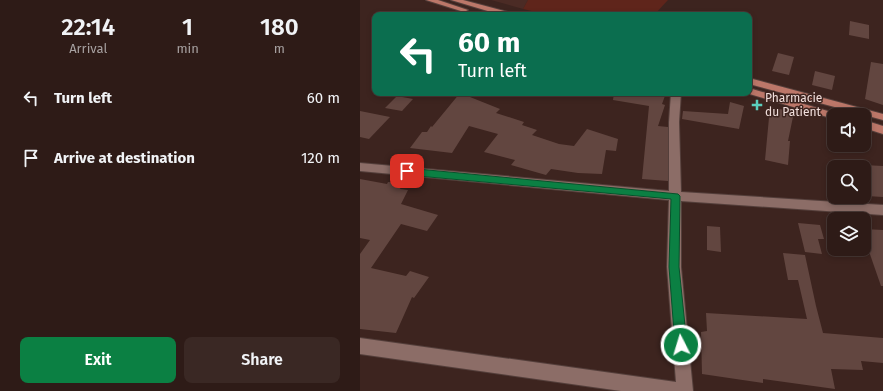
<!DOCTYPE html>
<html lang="en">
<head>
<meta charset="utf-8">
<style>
	:root { --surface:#2e1b17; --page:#3a2824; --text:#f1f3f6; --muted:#a7a1a1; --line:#493936; --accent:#0b8043 }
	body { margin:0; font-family:"Fira Sans",sans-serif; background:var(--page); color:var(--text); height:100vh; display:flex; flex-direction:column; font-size:15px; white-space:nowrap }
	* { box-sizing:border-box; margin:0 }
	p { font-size:13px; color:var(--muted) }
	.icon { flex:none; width:22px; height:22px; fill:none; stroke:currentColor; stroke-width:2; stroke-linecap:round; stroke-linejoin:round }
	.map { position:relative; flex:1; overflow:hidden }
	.drawer { display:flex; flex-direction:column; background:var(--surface); width:360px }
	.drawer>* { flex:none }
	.banner { position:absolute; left:12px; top:12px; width:380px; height:84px; border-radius:8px; box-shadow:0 2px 6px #0003,0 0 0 1px var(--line); background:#0b6e4f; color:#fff; overflow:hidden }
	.tools { position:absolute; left:467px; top:108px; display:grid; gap:8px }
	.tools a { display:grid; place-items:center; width:44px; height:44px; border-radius:8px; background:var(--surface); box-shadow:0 2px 6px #0003,0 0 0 1px var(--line); font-size:20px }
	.pin { position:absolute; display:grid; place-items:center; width:34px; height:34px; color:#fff; margin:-17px; border-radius:8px; box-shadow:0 2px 6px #0006 }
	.me { position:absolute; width:44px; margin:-22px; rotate:355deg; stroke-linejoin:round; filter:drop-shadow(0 0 3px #0008) }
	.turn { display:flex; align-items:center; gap:14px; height:84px; padding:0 20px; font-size:18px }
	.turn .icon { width:52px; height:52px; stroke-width:2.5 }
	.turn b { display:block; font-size:28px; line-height:34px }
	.eta { display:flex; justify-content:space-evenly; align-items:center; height:68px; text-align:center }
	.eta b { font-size:24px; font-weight:600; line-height:28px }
	.button { display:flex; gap:8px; margin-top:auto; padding:8px 20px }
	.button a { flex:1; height:46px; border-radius:8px; background:var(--accent); color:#fff; font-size:16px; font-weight:600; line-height:46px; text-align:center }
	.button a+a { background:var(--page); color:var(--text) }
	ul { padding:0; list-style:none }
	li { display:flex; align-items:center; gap:12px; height:60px; padding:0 20px }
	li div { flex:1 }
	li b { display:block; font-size:15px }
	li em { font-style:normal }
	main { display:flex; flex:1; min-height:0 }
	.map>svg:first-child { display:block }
	.built { fill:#4b2b25 }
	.green { fill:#5f251b }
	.building { fill:#624640 }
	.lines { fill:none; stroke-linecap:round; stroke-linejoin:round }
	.minor-casing { stroke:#543f3b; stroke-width:2 }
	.major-casing { stroke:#543f3b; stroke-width:2 }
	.minor { fill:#8c6d67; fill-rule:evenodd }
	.major { fill:#bc7769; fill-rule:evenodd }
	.route { fill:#0b8043; stroke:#07532c }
	.poi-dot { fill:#5bcebc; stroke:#3d241f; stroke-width:1.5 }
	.labels { text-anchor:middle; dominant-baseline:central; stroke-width:3; stroke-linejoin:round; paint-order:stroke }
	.poi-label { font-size:12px; fill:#f1dfdc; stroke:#3d241f; text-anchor:start }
</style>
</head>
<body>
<main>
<section class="drawer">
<div class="eta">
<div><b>22:14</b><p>Arrival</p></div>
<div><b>1</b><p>min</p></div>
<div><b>180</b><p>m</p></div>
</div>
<ul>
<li><svg class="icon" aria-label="left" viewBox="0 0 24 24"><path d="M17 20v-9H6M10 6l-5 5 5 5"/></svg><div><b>Turn left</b></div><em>60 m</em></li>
<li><svg class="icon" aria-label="arrive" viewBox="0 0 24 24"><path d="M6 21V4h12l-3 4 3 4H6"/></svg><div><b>Arrive at destination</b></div><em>120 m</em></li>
</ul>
<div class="button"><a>Exit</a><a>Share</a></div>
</section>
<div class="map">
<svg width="523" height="391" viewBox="0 0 523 391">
	<rect width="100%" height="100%" fill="#3d241f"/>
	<path class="built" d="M 131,0 L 168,0 L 163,9 Z"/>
	<path class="green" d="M 168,0 L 308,0 L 294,15 L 189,15 L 163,9 Z"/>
	<g class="building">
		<path d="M 490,21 L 509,25 L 509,39 L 489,35 Z"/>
		<path d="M 418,53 L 434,57 L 429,75 L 412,71 Z"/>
		<path d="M 511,62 L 523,64 L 523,105 L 505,99 Z"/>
		<path d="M 455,71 L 475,76 L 472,90 L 452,85 Z"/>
		<path d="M 100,93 L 140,109 L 136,113 L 164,122 L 162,125 L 177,130 L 172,135 L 199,144 L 214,146 L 227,129 L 258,139 L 256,151 L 246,150 L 242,174 L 218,173 L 191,169 L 186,175 L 151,165 L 155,160 L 124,152 L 138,134 L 109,126 L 92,153 L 50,148 L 62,132 L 67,132 L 71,126 L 72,127 Z"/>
		<path d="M 254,93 L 306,93 L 302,104 L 305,105 L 298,126 L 308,127 L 308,181 L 282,179 L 289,106 L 253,100 Z"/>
		<path d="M 37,96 L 53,99 L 42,111 L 25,108 Z"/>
		<path d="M 370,102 L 384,106 L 379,129 L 322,119 L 323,111 L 368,114 Z"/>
		<path d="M 410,107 L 434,112 L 428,141 L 430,141 L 428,165 L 405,160 Z"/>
		<path d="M 0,111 L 30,117 L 9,139 L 0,137 Z"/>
		<path d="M 504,165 L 523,166 L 523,197 L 507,196 L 504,188 Z"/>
		<path d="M 0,179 L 27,184 L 28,182 L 43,183 L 40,189 L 48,190 L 41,204 L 78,215 L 67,231 L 41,224 L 11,268 L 46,276 L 50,271 L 69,277 L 54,298 L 52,297 L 36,333 L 0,329 L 0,254 L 10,240 L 0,238 Z"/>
		<path d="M 438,223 L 460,225 L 464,239 L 458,239 L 462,254 L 445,252 Z"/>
		<path d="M 347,226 L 360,227 L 361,252 L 347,250 Z"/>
		<path d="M 504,229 L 523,230 L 523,286 L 521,286 L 504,237 Z"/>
		<path d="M 423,253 L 445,255 L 456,306 L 463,333 L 523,338 L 523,363 L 501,361 L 503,370 L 471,369 L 475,389 L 403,379 L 403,383 L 342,374 L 341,332 L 347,331 L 346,313 L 447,319 L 438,280 L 428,280 Z"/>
	</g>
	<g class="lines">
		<g class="minor-casing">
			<path id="minor" d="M 311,93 L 321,93 L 319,122 L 321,192 L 523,205 L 523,215 L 321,201 L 321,267 L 333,391 L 261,391 L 0,354 L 0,338 L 316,382 L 307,267 L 309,200 L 0,171 L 0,163 L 309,191 L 309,122 Z"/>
		</g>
		<g class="major-casing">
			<g id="major">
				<path d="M 66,0 L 78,0 L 108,10 L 104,12 Z"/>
				<path d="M 91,0 L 103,0 L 152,13 L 153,15 L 141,15 Z"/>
				<path d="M 389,78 L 523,114 L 523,120 L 389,84 Z"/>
				<path d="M 389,88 L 478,114 L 478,115 L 474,115 L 474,119 L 386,93 L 389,93 Z"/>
				<path d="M 504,120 L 523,126 L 523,134 L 504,128 Z"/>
			</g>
		</g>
		<use href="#minor" class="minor"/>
		<use href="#major" class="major"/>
	</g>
	<path class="route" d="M 47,168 L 318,194 L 320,196 L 319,267 L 327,345 L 325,349 L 321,351 L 317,349 L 315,345 L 309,267 L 311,199 L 47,175 L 43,171 Z"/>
	<path class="poi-dot" d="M395 99h4v4h4v4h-4v4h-4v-4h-4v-4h4z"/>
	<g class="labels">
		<g class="poi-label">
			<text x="405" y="98">Pharmacie<tspan x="405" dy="14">du Patient</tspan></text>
		</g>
	</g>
</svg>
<div class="tools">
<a><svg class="icon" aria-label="sound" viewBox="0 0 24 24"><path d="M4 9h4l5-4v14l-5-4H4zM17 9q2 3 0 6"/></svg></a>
<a><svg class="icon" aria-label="search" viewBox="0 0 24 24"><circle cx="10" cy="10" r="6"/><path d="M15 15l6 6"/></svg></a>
<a><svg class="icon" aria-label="layers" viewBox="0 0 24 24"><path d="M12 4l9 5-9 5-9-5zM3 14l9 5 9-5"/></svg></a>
</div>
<div class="pin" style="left:47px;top:171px;background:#d93025"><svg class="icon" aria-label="arrive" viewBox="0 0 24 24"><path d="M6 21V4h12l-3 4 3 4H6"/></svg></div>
<svg class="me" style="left:321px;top:345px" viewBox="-20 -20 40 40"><circle r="17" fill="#0b8043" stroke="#fff" stroke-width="3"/><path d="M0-11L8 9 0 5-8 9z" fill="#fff"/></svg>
<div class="banner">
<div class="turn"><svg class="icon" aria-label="left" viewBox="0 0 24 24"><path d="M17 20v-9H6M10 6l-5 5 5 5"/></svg><div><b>60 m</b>Turn left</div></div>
</div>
</div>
</main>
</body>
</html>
